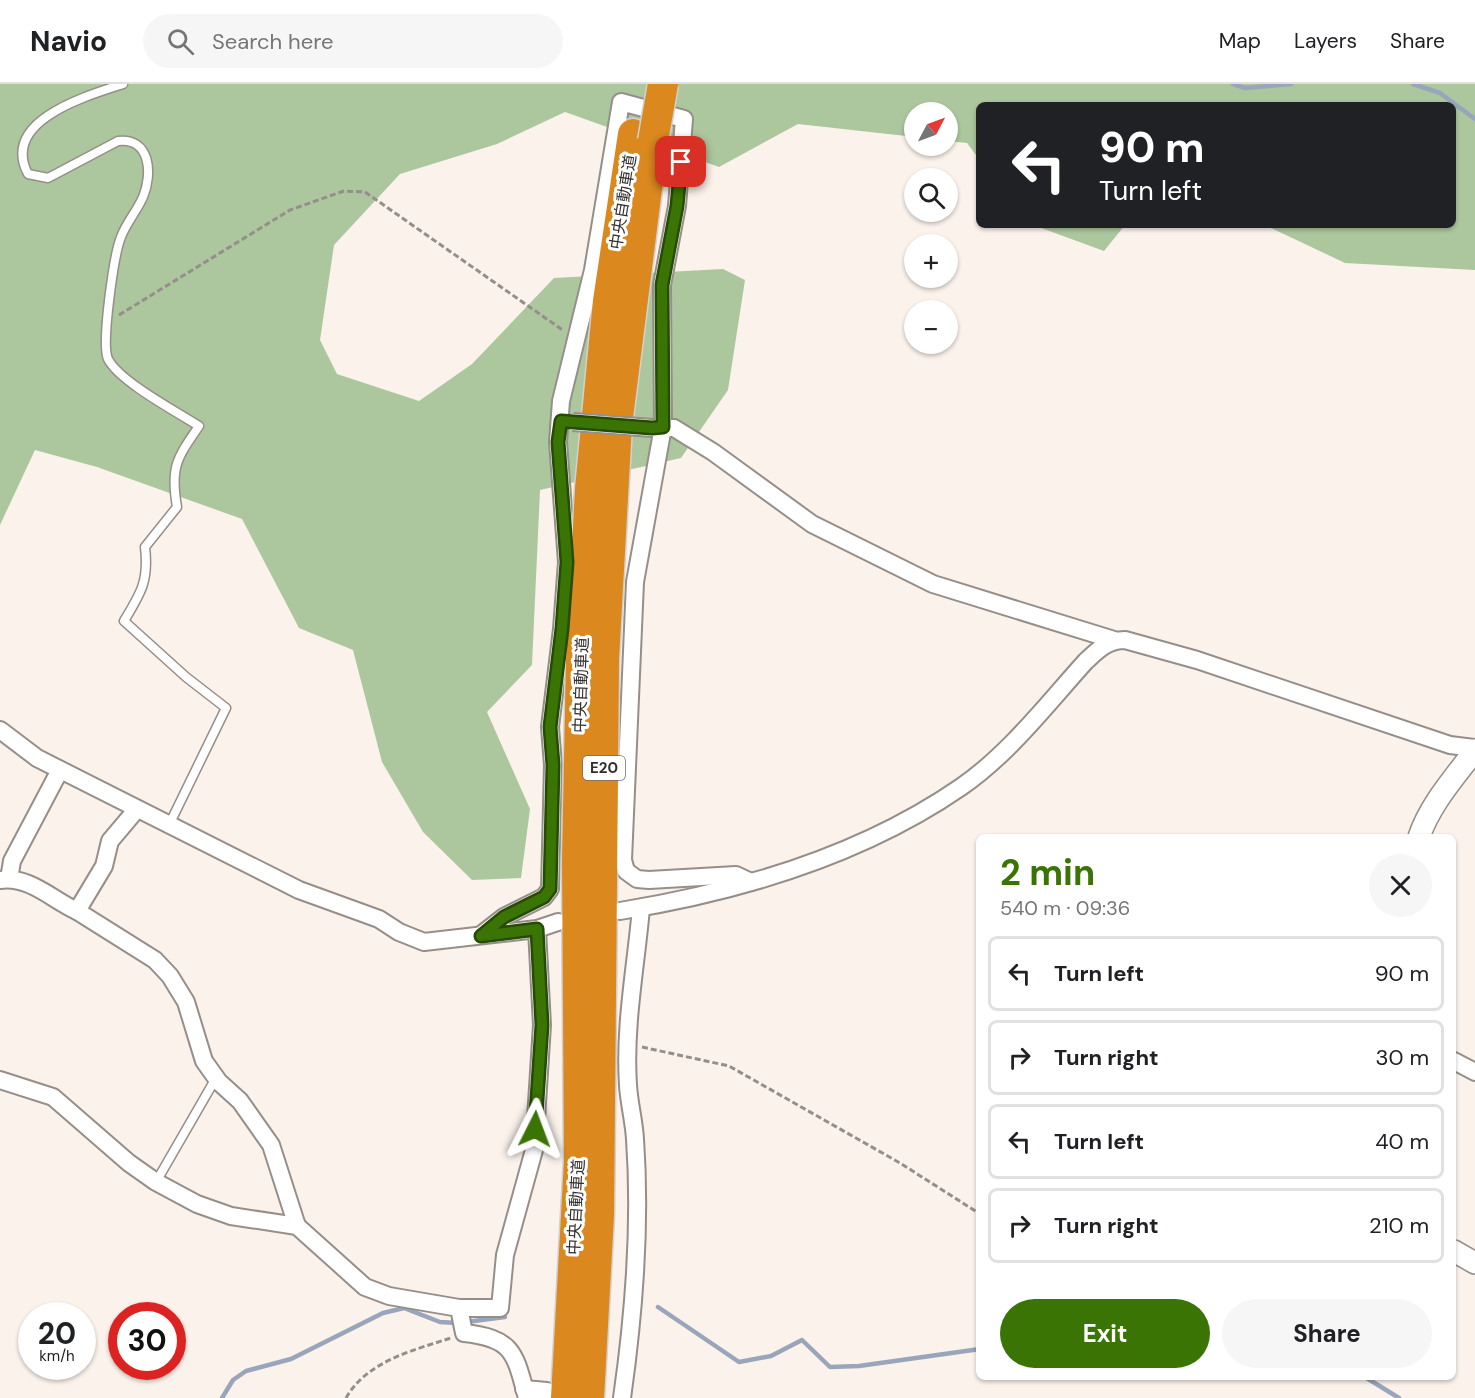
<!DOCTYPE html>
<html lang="en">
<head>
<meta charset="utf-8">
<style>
	:root { --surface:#fff; --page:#f6f6f6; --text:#202124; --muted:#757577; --line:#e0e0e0; --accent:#3a7405 }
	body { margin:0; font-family:"DM Sans","Noto Sans JP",sans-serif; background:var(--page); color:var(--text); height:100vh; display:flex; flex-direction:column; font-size:22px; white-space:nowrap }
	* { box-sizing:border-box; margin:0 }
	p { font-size:20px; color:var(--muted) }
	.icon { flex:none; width:33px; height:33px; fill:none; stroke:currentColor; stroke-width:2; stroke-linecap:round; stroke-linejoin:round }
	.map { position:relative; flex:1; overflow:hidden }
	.panel { position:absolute; left:976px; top:750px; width:480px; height:546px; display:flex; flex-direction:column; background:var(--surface); border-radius:9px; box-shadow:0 2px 4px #0004 }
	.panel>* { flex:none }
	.top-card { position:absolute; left:976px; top:18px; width:480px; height:126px; border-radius:9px; box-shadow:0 2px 4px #0004; background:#202124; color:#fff; overflow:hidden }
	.needle { width:39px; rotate:49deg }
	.controls { position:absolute; left:904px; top:18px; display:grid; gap:12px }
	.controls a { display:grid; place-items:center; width:54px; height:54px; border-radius:50%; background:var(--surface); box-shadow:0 2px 4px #0004; font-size:30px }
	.speed { position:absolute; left:18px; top:1218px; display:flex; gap:12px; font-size:30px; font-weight:700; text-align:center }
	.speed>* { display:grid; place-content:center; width:78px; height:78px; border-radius:50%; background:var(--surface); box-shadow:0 2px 4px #0004; line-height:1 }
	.speed small { font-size:15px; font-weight:400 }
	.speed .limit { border:9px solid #d22; background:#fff; color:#111 }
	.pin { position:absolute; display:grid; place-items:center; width:51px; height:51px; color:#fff; margin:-26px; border-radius:12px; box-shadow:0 3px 9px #0006 }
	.me { position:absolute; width:66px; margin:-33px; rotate:3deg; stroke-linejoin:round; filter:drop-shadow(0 0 4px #0008) }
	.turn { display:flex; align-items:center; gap:21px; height:126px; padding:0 24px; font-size:27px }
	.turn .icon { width:78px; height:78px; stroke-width:2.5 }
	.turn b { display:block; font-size:42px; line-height:51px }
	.round { display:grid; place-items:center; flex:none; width:63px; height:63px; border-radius:32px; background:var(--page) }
	.summary { display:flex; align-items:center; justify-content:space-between; height:102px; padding:0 24px }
	h1 { font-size:36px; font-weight:700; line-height:45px; color:var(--accent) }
	.button { display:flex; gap:12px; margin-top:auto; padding:12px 24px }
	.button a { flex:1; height:69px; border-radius:36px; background:var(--accent); color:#fff; font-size:24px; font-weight:700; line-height:69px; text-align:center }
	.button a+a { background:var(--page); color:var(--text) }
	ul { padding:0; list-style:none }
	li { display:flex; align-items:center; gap:18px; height:75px; margin:0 12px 9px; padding:0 12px; border:3px solid var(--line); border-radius:9px }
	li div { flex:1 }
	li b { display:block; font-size:22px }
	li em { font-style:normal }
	header { display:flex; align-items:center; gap:36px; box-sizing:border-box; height:84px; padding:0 30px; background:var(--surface); border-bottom:2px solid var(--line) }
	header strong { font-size:28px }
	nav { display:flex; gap:33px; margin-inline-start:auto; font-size:21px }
	.search { width:420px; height:54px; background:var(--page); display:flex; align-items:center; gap:15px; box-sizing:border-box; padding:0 21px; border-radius:33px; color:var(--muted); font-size:22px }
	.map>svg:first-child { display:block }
	.forest { fill:#acc79e }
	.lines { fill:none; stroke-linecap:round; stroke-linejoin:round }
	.stream { stroke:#98a5bb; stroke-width:4.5 }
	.service-casing { stroke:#958e89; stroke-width:11 }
	.minor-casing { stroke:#958e89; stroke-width:20 }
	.tertiary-casing { stroke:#958e89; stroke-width:24 }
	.motorway-casing { stroke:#d2d1d1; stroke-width:33 }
	.path { stroke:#948f8b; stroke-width:3; stroke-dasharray:6 3; stroke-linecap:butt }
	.service { stroke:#fff; stroke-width:8 }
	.minor { stroke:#fff; stroke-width:16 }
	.tertiary { stroke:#fff; stroke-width:21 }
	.motorway { stroke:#db881e; stroke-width:30 }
	.minor-bridge-casing { stroke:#958e89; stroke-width:20; stroke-linecap:butt }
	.motorway-bridge-casing { stroke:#d2d1d1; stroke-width:33; stroke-linecap:butt }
	.minor-bridge { stroke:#fff; stroke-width:16 }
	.motorway-bridge { stroke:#db881e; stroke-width:30 }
	.route-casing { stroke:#264b03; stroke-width:15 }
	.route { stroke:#3a7405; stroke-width:10 }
	.labels { text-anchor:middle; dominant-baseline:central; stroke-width:6; stroke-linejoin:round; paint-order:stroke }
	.shield { fill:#fff; stroke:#706d6c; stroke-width:1.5 }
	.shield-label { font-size:15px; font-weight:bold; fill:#322f2d }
	.street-label { font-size:16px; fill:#322f2d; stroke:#fff }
</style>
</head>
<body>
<header>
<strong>Navio</strong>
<div class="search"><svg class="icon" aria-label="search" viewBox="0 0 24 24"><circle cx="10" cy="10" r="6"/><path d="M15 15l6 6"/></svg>Search here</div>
<nav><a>Map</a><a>Layers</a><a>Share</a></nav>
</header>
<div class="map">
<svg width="1475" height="1314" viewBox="0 0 1475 1314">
	<rect width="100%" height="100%" fill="#fbf2ec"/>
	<g class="forest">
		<path d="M 0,0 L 1475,0 L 1475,186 L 1345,179 L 1265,141 L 1454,141 L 1454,21 L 980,21 L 979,75 L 967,59 L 948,57 L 948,28 L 915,28 L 915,53 L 798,40 L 719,83 L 565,28 L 497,60 L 400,90 L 334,161 L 320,256 L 337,290 L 419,317 L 472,280 L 554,194 L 723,185 L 745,196 L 728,306 L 681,374 L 540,406 L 532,581 L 487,628 L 530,725 L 521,794 L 472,796 L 423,748 L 382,678 L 353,566 L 299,544 L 242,435 L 97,383 L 35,366 L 0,441 Z"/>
		<path d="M 1033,141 L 1125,141 L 1104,167 Z"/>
	</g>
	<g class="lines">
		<g class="stream">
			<path d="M 1233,0 L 1245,4 L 1291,0"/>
			<path d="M 1413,0 L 1440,9 L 1475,35"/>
			<path d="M 658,1223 L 739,1278 L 771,1272 L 802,1256 L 830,1283 L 859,1282 L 980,1265"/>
			<path d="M 466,1238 L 505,1233"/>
			<path d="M 1365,1293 L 1399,1314"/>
			<path d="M 222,1314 L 233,1296 L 246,1287 L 291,1275 L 383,1229 L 404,1224 L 440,1238 L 457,1239"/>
		</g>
		<g class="service-casing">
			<g id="service">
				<path d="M 123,0 C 86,12 0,37 28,90 L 48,94 L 118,57 C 150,53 153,89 143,113 C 137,127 126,139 121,153 C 114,170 101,260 108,275 C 119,297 175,327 199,342 C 177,374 170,383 177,423 L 145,463 C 149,497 141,509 124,537 L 186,593 L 226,624 L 169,741"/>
				<path d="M 156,1098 L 216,994"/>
			</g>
		</g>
		<g class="minor-casing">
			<g id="minor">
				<path d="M 653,344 L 674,344 L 713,368 L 812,440 L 933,500 L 1114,556"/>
				<path d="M 0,646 L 37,674 L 299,806 L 379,835 L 399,848 L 424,858 L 537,845 L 558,838"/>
				<path d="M 137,725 L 110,757 L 104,782 L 77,827 L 155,876 L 170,892 L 186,918 L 204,977 L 219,998 L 240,1017 L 271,1061 L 297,1142"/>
				<path d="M 9,795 L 12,777 L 60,686"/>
				<path d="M 0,796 C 30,792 51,815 77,827"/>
				<path d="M 620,827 C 738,808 861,772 961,703 C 1009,670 1047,620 1086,577 C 1098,566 1107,556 1125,556 L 1197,576 L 1450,661 L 1475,664"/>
				<path d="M 481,851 L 504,833 L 544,813 L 550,805 L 553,681 L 550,643 L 562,545 L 567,478 L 558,358 L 561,317 L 593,186 L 621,18 L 684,35 L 677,122 L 662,201 L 663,343 L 635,498 L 623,776 L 626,787 L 637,795 L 649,796 L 736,791 L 751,798"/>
				<path d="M 1454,977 L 1475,988"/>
				<path d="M 0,996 L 53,1013 L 129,1079 L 156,1098 L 197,1120 L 231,1132 L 297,1142 L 365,1203 L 389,1212 L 459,1224 L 464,1249 C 514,1254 515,1270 527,1314"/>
				<path d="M 459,1224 L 500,1224 L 505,1171 L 534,1066 L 542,941 L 537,845"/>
				<path d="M 524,1305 L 547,1307"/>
				<path d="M 622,1314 C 634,1230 641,1140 635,1055 C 634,1037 629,1019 628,1001 C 624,942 636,882 641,824"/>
			</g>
		</g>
		<g class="tertiary-casing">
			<g id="tertiary">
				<path d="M 1419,753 C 1430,720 1455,693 1475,666"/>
				<path d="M 1454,1167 L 1475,1179"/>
			</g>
		</g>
		<g class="motorway-casing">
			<g id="motorway">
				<path d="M 566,1314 L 579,1077 L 577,776 L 581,577 L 590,405 L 608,217 L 633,50"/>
				<path d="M 589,1314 L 599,1131 L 604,575 L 617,341 L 653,57"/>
			</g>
		</g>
		<g class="path">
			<path d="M 119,231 L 290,126 L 344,107 L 365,108 L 564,247"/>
			<path d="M 642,963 L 729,982 L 900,1079 L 980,1130"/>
			<path d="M 1404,1293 L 1406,1295"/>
			<path d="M 346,1314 C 367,1277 414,1266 451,1254"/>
		</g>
		<use href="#service" class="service"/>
		<use href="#minor" class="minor"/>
		<use href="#tertiary" class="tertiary"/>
		<use href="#motorway" class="motorway"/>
		<g class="minor-bridge-casing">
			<path id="minor-bridge" d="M 573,338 L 652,344"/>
		</g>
		<g class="motorway-bridge-casing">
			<path id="motorway-bridge" d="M 653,57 L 663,0"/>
		</g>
		<use href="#minor-bridge" class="minor-bridge"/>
		<use href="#motorway-bridge" class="motorway-bridge"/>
	</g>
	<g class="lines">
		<g class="route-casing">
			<path id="route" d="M 535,1045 L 542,941 L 537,845 L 481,852 L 504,833 L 544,813 L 550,805 L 553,681 L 550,643 L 562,545 L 567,478 L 558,358 L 561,337 L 652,344 L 663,343 L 662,201 L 677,122 L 681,78"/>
		</g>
		<use href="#route" class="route"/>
	</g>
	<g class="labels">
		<rect class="shield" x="583" y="672" width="42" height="24" rx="4.5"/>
		<g class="shield-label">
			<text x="604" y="684">E20</text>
		</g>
		<g class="street-label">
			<text transform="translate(623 118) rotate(-81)">中央自動車道</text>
			<text transform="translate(581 601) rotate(-88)">中央自動車道</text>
			<text transform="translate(576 1123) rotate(-87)">中央自動車道</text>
		</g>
	</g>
</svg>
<div class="controls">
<a><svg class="needle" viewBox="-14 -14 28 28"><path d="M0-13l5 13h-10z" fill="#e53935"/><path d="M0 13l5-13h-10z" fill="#757577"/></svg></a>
<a><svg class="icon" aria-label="search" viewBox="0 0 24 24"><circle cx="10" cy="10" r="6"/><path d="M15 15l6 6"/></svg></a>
<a>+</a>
<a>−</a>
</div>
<div class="speed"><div>20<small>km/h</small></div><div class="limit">30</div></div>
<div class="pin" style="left:681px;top:78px;background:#d93025"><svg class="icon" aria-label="arrive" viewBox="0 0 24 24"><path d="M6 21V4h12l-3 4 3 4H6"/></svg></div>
<svg class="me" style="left:535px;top:1045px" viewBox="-20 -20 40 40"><path d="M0-17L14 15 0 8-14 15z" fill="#3a7405" stroke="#fff" stroke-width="4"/></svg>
<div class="top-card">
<div class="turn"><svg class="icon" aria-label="left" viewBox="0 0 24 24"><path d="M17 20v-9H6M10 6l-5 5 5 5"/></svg><div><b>90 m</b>Turn left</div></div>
</div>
<section class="panel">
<div class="summary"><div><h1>2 min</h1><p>540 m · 09:36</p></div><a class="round"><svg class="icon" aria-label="close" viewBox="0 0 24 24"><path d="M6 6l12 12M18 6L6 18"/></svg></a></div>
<ul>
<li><svg class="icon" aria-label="left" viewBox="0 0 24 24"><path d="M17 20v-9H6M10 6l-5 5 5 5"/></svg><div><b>Turn left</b></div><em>90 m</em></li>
<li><svg class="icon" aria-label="right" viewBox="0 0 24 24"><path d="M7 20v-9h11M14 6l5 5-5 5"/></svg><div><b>Turn right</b></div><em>30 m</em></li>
<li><svg class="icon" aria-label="left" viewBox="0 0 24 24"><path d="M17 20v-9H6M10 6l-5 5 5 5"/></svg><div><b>Turn left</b></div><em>40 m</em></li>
<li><svg class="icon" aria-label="right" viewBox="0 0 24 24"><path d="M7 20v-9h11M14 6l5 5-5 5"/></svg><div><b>Turn right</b></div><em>210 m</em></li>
</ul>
<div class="button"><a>Exit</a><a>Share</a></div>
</section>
</div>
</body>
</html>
